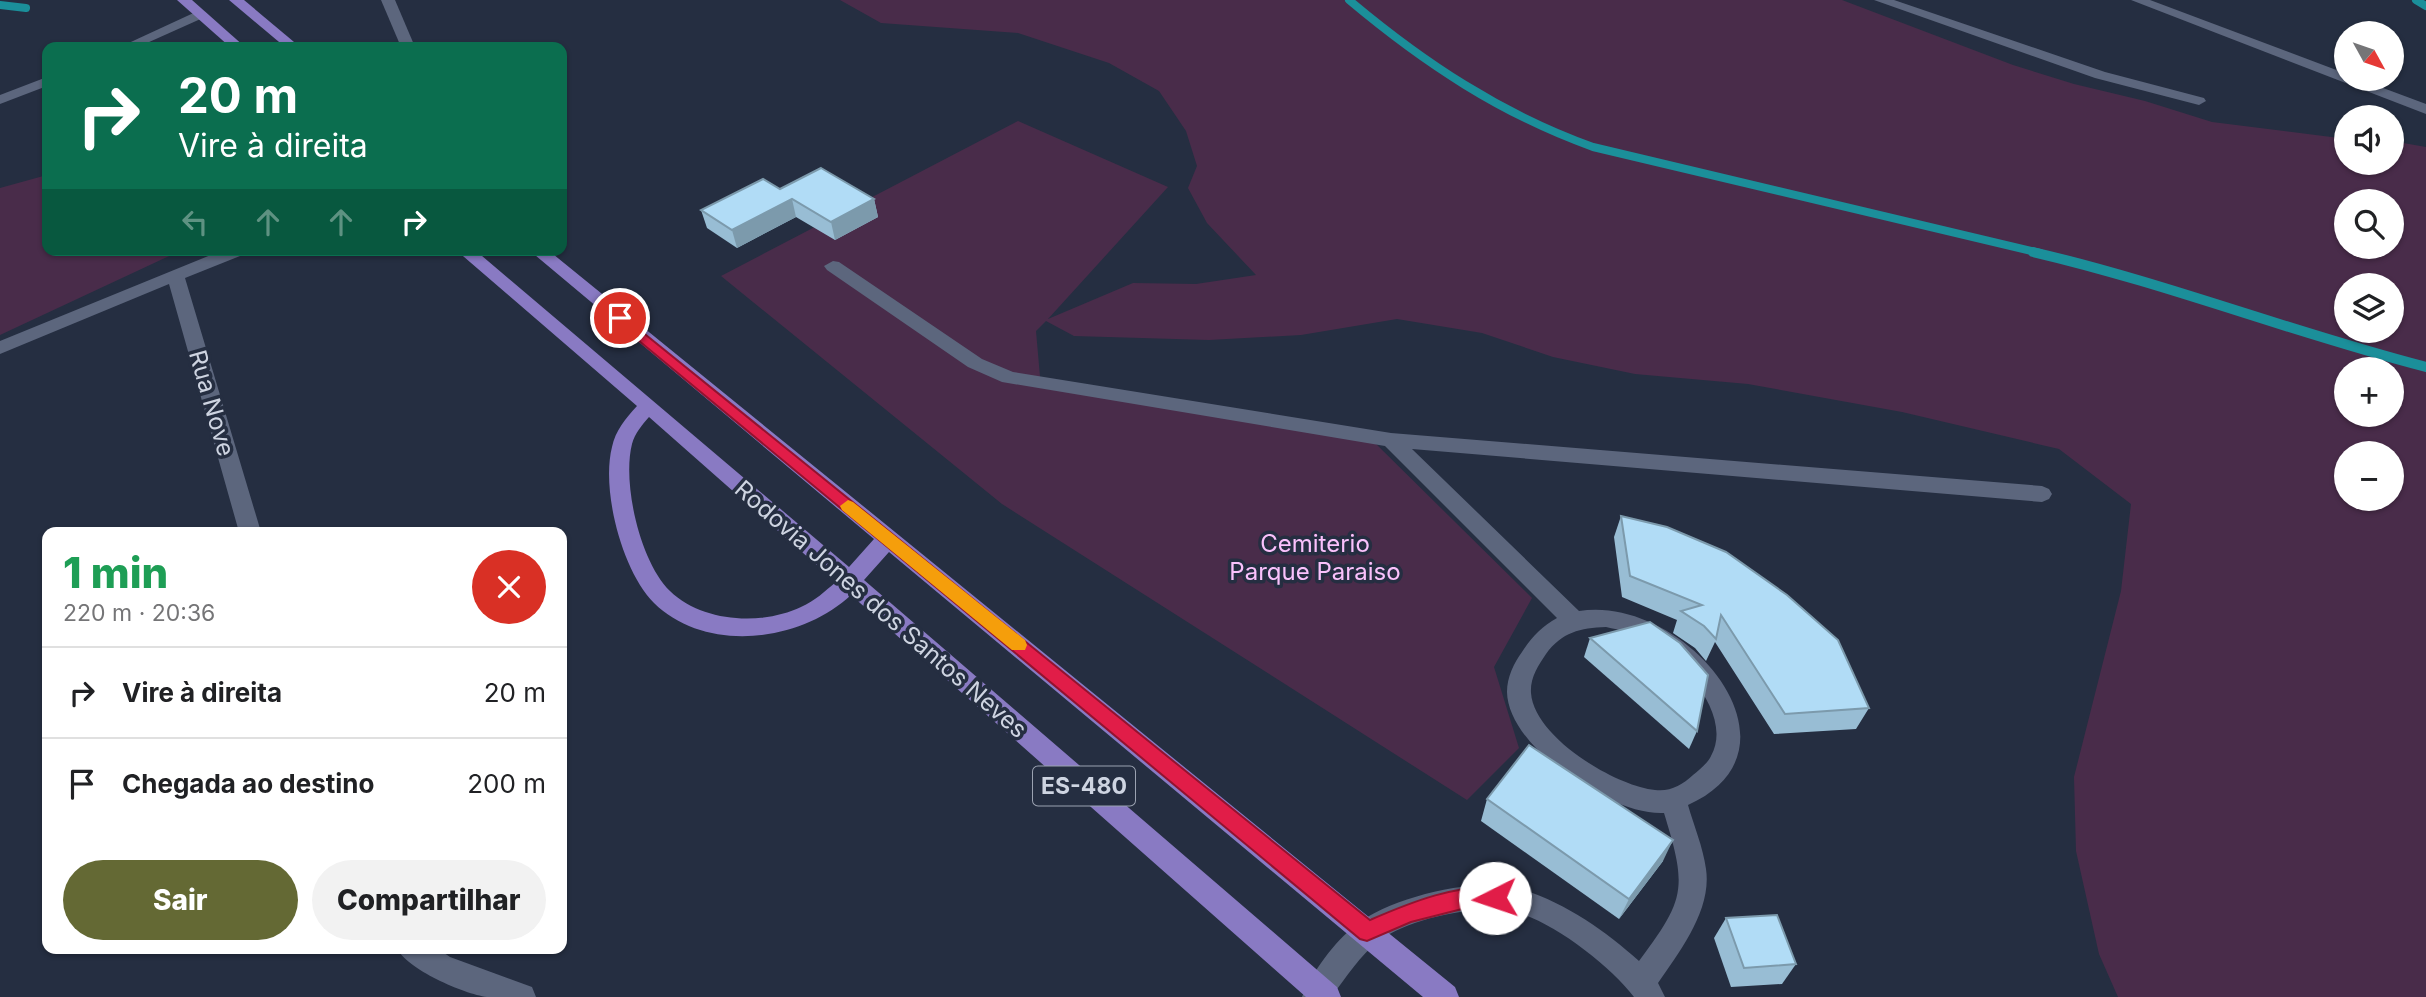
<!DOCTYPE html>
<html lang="pt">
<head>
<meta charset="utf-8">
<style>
	:root { --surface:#fff; --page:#f2f2f2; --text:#202124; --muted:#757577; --line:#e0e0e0; --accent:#646934 }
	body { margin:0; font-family:Inter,sans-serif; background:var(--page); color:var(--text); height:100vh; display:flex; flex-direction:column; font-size:26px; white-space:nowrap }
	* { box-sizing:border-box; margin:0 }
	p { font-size:23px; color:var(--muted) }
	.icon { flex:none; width:38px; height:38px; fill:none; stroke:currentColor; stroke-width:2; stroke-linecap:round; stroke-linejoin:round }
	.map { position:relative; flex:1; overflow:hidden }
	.drawer { position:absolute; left:42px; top:527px; width:525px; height:427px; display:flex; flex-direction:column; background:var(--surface); border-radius:14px; box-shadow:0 2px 5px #0004 }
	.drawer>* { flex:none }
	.banner { position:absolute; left:42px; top:42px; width:525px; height:214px; border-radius:14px; box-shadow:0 2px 5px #0004; background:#0b6e4f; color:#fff; overflow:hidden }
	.needle { width:46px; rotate:130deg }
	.fabs { position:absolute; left:2334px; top:21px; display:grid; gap:14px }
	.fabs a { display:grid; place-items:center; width:70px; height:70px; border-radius:50%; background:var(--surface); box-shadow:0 2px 5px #0004; font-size:35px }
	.pin { position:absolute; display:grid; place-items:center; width:60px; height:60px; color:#fff; margin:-30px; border:4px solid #fff; border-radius:50%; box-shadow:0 2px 7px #0007 }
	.me { position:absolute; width:77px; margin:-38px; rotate:266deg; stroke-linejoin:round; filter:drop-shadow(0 0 5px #0008) }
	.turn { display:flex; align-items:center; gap:24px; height:147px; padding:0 21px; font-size:32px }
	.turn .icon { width:91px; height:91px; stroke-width:2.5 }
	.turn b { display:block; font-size:49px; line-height:60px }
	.lanes { display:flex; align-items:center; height:66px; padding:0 21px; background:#0003; justify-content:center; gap:35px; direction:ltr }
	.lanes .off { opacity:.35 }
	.round { display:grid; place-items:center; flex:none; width:74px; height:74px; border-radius:37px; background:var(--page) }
	.summary { display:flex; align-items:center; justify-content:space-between; height:119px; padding:0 21px }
	h1 { font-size:42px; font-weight:800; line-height:52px; color:#1e9e55 }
	.button { display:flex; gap:14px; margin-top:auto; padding:14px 21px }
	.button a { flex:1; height:80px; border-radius:42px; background:var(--accent); color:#fff; font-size:28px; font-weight:800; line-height:80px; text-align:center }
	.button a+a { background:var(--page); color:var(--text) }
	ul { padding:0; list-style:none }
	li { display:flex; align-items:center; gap:21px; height:91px; padding:0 21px; border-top:2px solid var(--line) }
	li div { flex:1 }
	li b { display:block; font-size:26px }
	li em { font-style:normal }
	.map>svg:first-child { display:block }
	.green { fill:#492c4a; fill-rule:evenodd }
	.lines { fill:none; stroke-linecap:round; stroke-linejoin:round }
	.stream-far1 { stroke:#1b8f9a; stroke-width:8 }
	.stream { stroke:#1b8f9a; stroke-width:10 }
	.street { fill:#5c667d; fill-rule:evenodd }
	.primary { fill:#897ac3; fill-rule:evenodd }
	.wall { fill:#98bdd4 }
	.shaded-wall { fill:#7c9aac }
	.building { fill:#b1dcf6; stroke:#7c9aac; stroke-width:2 }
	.route { fill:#e11d48; stroke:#92132f; stroke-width:2 }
	.slow { fill:#f59e0b }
	.labels { text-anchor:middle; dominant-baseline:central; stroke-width:7; stroke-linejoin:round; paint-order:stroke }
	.shield { fill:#252e41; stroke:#9ba2b1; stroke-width:2 }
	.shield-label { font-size:23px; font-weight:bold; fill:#ced4e1 }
	.street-label { font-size:24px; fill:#ced4e1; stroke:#252e41 }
	.park-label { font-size:24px; fill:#fac1fc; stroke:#252e41 }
</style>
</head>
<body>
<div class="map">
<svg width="2426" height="997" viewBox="0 0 2426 997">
	<rect width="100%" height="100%" fill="#252e41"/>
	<g class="green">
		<path d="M 840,0 L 1842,0 L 2013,65 L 2074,84 L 2145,101 L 2212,122 L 2347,139 L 2347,163 L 2392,163 L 2392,141 L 2426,147 L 2426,997 L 2118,997 L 2099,954 L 2076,851 L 2074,777 L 2121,591 L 2131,504 L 2059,449 L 1902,412 L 1748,384 L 1635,374 L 1553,357 L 1482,333 L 1397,319 L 1301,335 L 1209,340 L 1074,336 L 1046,321 L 1036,331 L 1041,388 L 1371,439 L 1532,598 L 1494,667 L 1519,748 L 1467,800 L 1002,504 L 721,276 L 1018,121 L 1168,187 L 1048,319 L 1133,283 L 1196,284 L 1256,275 L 1207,223 L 1188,188 L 1197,166 L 1186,131 L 1159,91 L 1109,63 L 1018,33 L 881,23 ZM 2347,201 L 2392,201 L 2392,247 L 2347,247 ZM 2347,285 L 2392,285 L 2392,331 L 2347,331 ZM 2347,369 L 2392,369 L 2392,415 L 2347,415 ZM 2347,453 L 2392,453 L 2392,499 L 2347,499 Z"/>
		<path d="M 47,175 L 47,250 L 182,250 L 0,335 L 0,188 Z"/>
	</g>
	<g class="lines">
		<g class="stream-far1">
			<path d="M 1349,0 C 1424,63 1501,114 1593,147 L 2040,253"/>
			<path d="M 2416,0 L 2426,6"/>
			<path d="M 0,5 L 26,8"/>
		</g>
		<path class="stream" d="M 2033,252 C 2166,283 2294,333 2426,367"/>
		<g class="street">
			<path d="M 381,0 L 395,0 L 415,47 L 401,47 Z"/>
			<path d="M 1874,0 L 1894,0 L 2105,72 L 2204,98 L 2206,101 L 2199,105 L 2095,78 Z"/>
			<path d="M 2131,0 L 2150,0 L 2347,74 L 2347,79 L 2359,79 L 2426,104 L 2426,114 Z"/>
			<path d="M 200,10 L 207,14 L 205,17 L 138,47 L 120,47 Z"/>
			<path d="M 47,77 L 47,86 L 0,104 L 0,95 Z"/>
			<path d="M 223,250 L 247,250 L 245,254 L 185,278 L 261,532 L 239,532 L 169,284 L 0,354 L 0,341 Z"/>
			<path d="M 833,261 L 839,262 L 982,359 L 1013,372 L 1391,433 L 2042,486 L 2049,489 L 2052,494 L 2049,499 L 2042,502 L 1412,449 L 1579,611 C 1684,594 1815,748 1688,805 C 1694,826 1703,847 1706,869 C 1712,910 1680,951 1658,983 L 1665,997 L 1634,997 C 1611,967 1555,923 1518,913 C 1481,903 1411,918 1380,940 C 1360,955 1346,978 1331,997 L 1302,997 C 1313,971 1334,942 1356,925 C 1391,897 1478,876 1521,889 C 1564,902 1606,931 1639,961 C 1686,898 1687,888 1664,813 C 1612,816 1508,748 1507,692 C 1507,677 1514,663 1522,652 C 1531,638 1542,626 1557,618 L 1385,446 L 1002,382 L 968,367 L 827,270 L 824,266 ZM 1606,627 C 1620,630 1634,633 1647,640 C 1680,658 1734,714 1711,756 C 1708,763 1699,770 1693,775 C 1682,785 1670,792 1655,790 C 1615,786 1534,737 1531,693 C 1530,678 1538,666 1546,654 C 1562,632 1580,628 1606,627 Z"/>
			<path d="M 397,948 L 437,948 L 450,957 L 532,987 L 536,997 C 520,997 503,997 487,997 C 464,994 406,969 397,948 Z"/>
		</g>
		<g class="primary">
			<path d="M 177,0 L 192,0 L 245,47 L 230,47 Z"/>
			<path d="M 229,0 L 244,0 L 300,47 L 285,47 Z"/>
			<path d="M 456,250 L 475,250 L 849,567 L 874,539 L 529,250 L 548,250 L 1455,987 L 1459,997 L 1423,997 L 889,552 L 864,580 L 1337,987 L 1341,997 L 1306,997 L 851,595 C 801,642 706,654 654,603 C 622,571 601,490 612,447 C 615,431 626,418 637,406 ZM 649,417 L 836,582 C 825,591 815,601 801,607 C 761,626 702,622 670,591 C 640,562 622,483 632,444 C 635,433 642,425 649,417 Z"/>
		</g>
	</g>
	<g class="wall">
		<path d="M 780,189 L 874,199 L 878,217 L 835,240 L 796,217 L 737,248 L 707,228 L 701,210 Z"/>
		<path d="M 1621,516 L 1869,708 L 1856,729 L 1774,734 L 1715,642 L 1706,661 L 1695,648 L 1673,633 L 1677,620 L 1622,597 L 1614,537 Z"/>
		<path d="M 1590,638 L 1697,731 L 1689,749 L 1584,657 Z"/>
		<path d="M 1487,799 L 1663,861 L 1619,919 L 1481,821 Z"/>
		<path d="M 1726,918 L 1796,964 L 1782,984 L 1731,987 L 1714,938 Z"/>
	</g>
	<g class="shaded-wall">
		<path d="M 792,199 L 796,217 L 737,248 L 732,230 Z"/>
		<path d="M 874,199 L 878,217 L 835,240 L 831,222 Z"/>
		<path d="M 1673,840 L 1663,861 L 1619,919 L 1629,899 Z"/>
	</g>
	<g class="building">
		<path d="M 821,168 L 874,199 L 831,222 L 792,199 L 732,230 L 701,210 L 763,179 L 780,189 Z"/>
		<path d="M 1621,516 L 1667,527 L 1726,552 L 1787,595 L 1838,640 L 1869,708 L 1785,714 L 1721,615 L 1716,639 L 1704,626 L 1681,611 L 1702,605 L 1630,576 Z"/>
		<path d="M 1650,622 L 1680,643 L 1708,675 L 1697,731 L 1590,638 Z"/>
		<path d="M 1529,745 L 1673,840 L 1629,899 L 1487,799 Z"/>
		<path d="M 1777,915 L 1796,964 L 1744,968 L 1726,918 Z"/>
	</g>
	<path class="route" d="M 620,314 L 1370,920 C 1402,906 1468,878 1502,891 L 1505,898 L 1502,904 L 1466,908 L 1411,922 L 1367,941 L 1360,939 L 615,321 L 615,315 Z"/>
	<path class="slow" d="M 848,500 L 853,502 L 1025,640 L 1027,645 L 1025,650 L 1012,650 L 842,510 L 840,506 Z"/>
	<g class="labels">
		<rect class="shield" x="1033" y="766.5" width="102" height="39" rx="5"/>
		<g class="shield-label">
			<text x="1084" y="786">ES-480</text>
		</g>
		<g class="street-label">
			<text transform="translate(212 403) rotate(74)">Rua Nove</text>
			<text transform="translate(881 609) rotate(41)">Rodovia Jones dos Santos Neves</text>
		</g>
		<g class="park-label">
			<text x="1315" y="543">Cemiterio<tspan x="1315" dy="28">Parque Paraiso</tspan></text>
		</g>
	</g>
</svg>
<div class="fabs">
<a><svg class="needle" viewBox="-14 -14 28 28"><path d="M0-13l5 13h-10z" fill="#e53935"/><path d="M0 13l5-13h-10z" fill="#757577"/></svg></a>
<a><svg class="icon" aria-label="sound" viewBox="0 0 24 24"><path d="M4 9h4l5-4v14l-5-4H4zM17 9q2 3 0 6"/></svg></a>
<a><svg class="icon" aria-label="search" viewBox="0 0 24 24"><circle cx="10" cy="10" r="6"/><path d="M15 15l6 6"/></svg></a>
<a><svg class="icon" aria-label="layers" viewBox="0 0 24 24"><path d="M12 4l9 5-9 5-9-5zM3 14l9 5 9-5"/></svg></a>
<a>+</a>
<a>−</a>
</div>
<div class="pin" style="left:620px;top:318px;background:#d93025"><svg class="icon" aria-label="arrive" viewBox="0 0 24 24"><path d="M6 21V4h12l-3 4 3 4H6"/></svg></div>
<svg class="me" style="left:1495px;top:898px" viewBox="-20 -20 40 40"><circle r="19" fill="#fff"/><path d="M0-13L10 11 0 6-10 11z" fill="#e11d48"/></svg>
<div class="banner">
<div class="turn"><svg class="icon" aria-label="right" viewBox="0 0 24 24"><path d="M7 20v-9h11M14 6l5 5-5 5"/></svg><div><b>20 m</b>Vire à direita</div></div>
<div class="lanes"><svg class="icon off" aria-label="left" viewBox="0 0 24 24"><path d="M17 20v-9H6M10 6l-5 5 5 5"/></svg><svg class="icon off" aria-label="ahead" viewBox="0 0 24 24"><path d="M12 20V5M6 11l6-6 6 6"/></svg><svg class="icon off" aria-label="ahead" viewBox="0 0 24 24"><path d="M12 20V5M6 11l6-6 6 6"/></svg><svg class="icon" aria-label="right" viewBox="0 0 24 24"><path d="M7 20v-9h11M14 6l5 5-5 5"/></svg></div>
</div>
<section class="drawer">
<div class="summary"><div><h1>1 min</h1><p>220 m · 20:36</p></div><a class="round" style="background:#d93025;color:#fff"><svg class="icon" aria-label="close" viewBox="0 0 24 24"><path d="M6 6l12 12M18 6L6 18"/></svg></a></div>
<ul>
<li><svg class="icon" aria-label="right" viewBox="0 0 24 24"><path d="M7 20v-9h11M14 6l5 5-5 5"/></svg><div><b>Vire à direita</b></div><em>20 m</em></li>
<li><svg class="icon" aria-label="arrive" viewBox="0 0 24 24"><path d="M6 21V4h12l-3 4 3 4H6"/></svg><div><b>Chegada ao destino</b></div><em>200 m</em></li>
</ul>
<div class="button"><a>Sair</a><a>Compartilhar</a></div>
</section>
</div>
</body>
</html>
